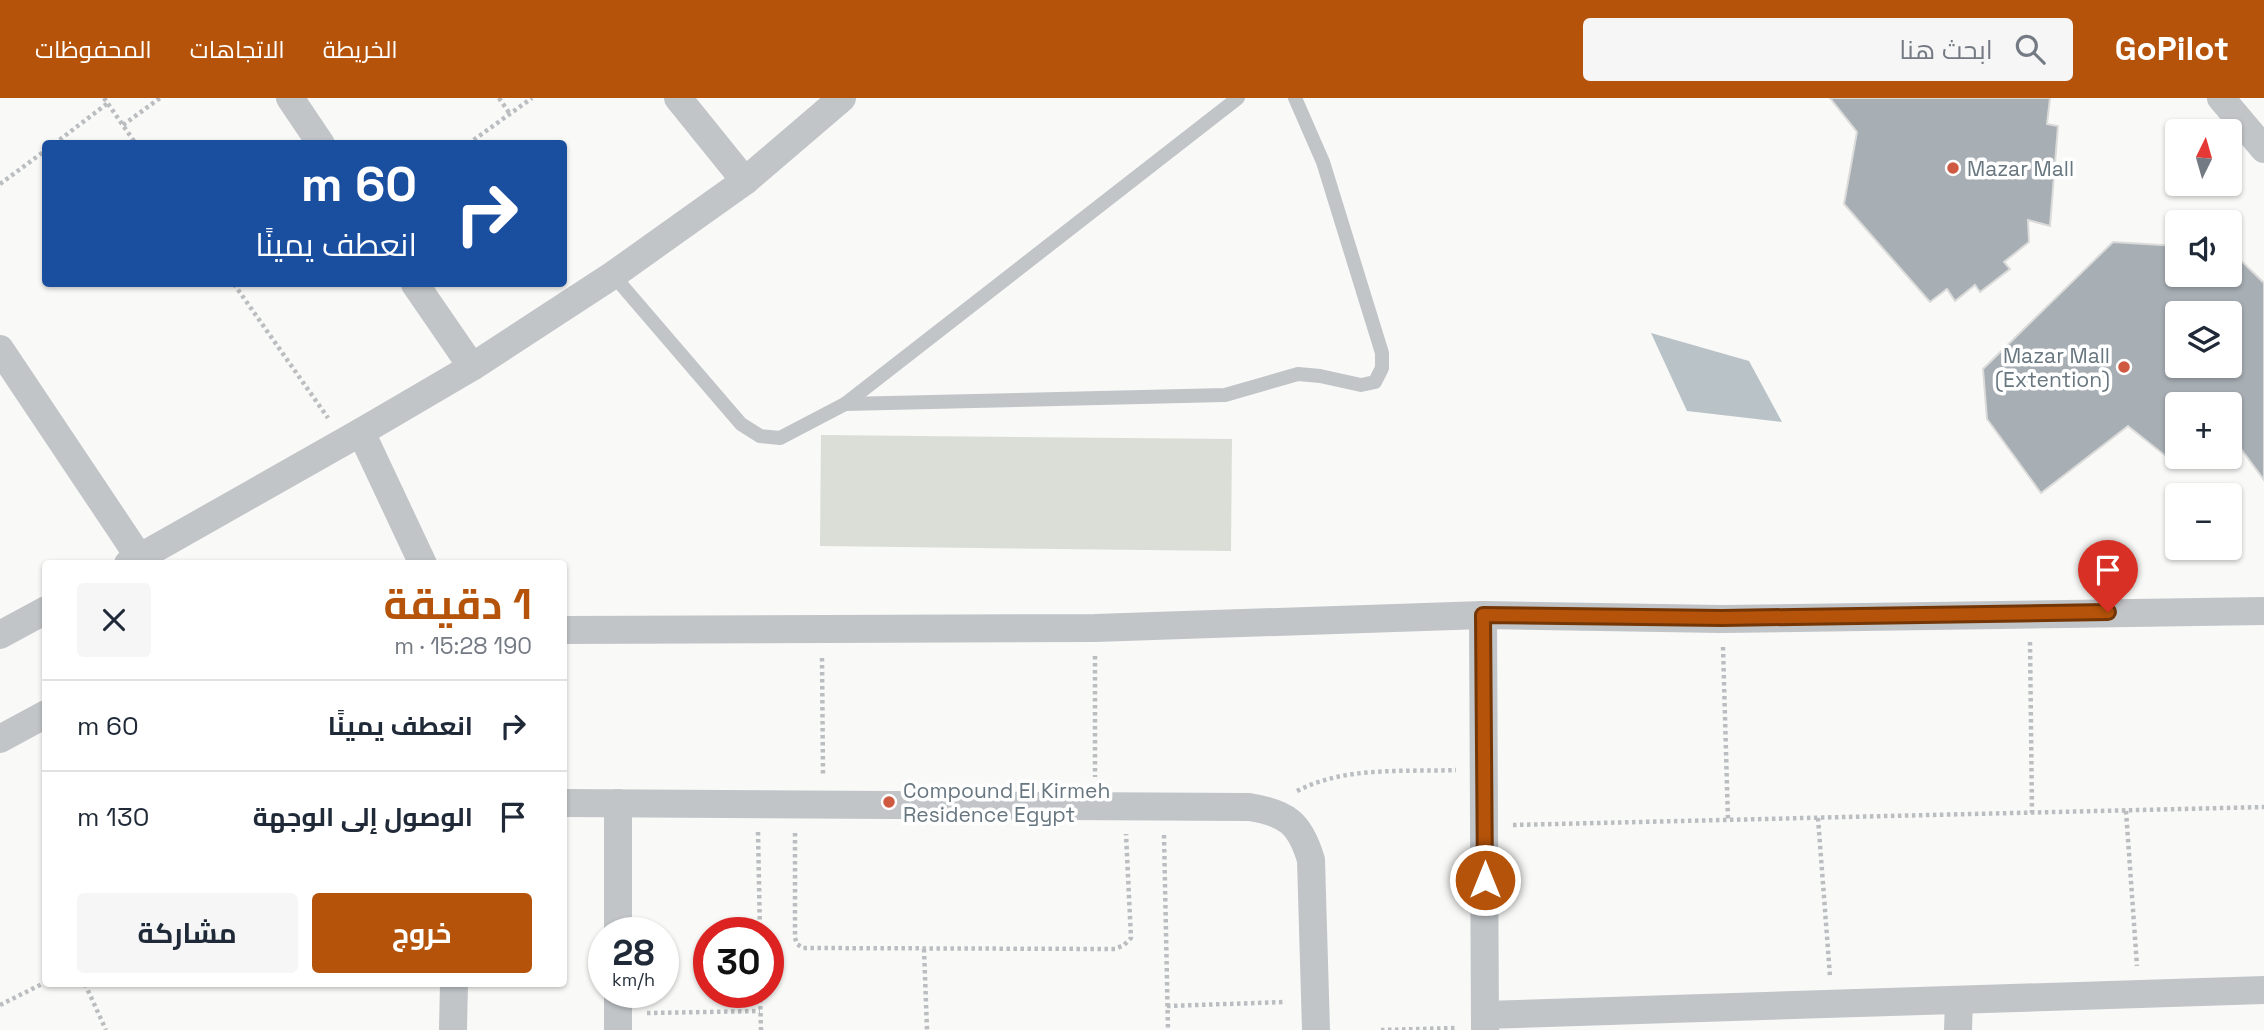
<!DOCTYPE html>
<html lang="ar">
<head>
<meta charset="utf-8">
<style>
	:root { --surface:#fff; --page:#f6f6f7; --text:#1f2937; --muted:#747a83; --line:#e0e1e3; --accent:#b45309 }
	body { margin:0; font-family:"Space Grotesk",Cairo,sans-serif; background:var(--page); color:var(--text); direction:rtl; height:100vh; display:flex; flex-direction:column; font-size:26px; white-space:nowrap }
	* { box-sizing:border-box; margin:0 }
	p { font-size:23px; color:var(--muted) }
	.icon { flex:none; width:38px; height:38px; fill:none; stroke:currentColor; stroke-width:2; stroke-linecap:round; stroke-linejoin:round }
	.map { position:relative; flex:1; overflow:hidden; direction:ltr }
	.panel { position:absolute; left:42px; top:462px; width:525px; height:427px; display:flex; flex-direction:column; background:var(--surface); border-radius:7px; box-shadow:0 2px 5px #0004; direction:rtl }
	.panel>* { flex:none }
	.top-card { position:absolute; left:42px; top:42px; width:525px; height:147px; border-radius:7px; box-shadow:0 2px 5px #0004; direction:rtl; background:#1a4fa0; color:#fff; overflow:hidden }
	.needle { width:46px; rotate:5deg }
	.tools { position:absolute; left:2165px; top:21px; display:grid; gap:14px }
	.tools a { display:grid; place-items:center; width:77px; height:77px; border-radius:7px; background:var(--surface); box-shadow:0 2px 5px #0004; font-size:35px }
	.speed { position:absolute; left:588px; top:819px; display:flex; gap:14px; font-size:35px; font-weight:700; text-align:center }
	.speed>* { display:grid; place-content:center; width:91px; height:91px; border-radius:50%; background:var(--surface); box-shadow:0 2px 5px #0004; line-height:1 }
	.speed small { font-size:18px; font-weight:400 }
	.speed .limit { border:10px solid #d22; background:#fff; color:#111 }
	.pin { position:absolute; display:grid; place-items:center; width:60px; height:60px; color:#fff; margin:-72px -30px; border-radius:50% 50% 50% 0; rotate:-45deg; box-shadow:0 0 7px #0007 }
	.pin .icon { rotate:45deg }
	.me { position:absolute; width:77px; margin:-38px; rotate:0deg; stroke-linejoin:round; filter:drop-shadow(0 0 5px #0008) }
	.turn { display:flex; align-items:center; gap:24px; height:147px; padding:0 35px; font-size:32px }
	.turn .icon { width:91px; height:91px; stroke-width:2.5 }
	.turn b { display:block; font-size:49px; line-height:60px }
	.round { display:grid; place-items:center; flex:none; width:74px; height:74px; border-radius:7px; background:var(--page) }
	.headline { display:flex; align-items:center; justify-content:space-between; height:119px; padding:0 35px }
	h1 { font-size:42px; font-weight:700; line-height:52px; color:var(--accent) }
	.button { display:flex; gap:14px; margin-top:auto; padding:14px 35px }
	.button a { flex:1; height:80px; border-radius:7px; background:var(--accent); color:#fff; font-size:28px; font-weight:700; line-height:80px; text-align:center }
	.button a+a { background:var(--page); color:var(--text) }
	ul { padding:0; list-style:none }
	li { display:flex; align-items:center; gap:21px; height:91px; padding:0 35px; border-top:2px solid var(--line) }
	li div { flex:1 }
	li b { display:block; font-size:26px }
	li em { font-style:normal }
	header { display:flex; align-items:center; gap:42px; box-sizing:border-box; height:98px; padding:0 35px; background:var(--accent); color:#fff }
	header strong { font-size:33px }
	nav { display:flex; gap:38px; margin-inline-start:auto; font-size:24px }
	.search { width:490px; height:63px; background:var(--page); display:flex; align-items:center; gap:18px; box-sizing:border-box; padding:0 24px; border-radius:7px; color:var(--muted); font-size:26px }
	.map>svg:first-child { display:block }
	.green { fill:#daded7 }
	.water { fill:#b9c3c7 }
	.building { fill:#a7aeb4; stroke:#dbdbda; stroke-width:2; fill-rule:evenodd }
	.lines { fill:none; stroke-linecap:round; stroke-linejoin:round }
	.path { stroke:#bbbec0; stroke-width:4.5; stroke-dasharray:3.5 3.5; stroke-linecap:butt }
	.service { stroke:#c1c5c8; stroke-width:14 }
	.minor { stroke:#c1c5c8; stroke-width:28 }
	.route-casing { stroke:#753606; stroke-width:18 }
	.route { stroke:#b45309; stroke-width:12 }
	.poi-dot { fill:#d05a41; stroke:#fff; stroke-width:2.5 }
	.labels { text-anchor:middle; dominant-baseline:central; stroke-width:7; stroke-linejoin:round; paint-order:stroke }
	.poi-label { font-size:21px; fill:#67767f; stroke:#fff; text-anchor:start }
</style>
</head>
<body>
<header>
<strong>GoPilot</strong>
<div class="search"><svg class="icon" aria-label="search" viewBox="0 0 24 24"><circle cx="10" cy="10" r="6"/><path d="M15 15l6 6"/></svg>ابحث هنا</div>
<nav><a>الخريطة</a><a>الاتجاهات</a><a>المحفوظات</a></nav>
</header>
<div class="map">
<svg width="2264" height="932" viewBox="0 0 2264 932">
	<rect width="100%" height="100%" fill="#f9f9f8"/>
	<path class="green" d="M 821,337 L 1232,341 L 1231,453 L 820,448 Z"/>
	<path class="water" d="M 1651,235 L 1749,263 L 1782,324 L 1687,313 Z"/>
	<g class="building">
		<path d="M 1830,0 L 2050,0 L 2047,26 L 2058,28 L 2050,128 L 2028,122 L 2029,144 L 2004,164 L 2010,171 L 1980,194 L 1975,187 L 1955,203 L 1947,191 L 1930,204 L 1844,106 L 1857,34 Z"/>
		<path d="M 2113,144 L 2177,148 L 2177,177 L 2230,177 L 2230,152 L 2264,185 L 2264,382 L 2230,336 L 2230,306 L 2177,306 L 2177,367 L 2128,328 L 2041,395 L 1987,321 L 1983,271 ZM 2177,215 L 2230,215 L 2230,268 L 2177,268 Z"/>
	</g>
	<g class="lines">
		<g class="path">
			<path d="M 104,0 L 136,46"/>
			<path d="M 499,0 L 510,16"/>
			<path d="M 123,27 L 160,0"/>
			<path d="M 54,46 L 108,5"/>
			<path d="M 468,46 L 532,0"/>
			<path d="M 0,86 L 46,52"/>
			<path d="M 234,186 L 328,320"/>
			<path d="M 2030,544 L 2032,715"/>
			<path d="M 1723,549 L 1728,723"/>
			<path d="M 1095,558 L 1095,679"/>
			<path d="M 822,560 L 823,677"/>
			<path d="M 1297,693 C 1345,668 1403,674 1456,672"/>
			<path d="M 2126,713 L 2137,868"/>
			<path d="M 1818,720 L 1830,878"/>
			<path d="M 1513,727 L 2264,709"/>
			<path d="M 758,734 L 760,835"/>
			<path d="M 795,735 L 795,840 L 797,846 L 803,850 L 1115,851 L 1124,847 L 1131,840 L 1126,736"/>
			<path d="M 1164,737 L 1168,932"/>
			<path d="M 924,851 L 927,932"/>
			<path d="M 85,886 L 106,932"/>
			<path d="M 760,894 L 761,932"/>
			<path d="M 0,907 L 46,884"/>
			<path d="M 1167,908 L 1286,904"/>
			<path d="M 647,915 L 760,913"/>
			<path d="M 1381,932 L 1457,930"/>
		</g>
		<g class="service">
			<path d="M 613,177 L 741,326 L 760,338 L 780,340 L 845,306 L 1238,0"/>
			<path d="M 845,306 L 1225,297 L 1298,276 L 1320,278 L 1361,287 L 1375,284 L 1382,270 L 1382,255 L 1323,64 L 1295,0"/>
		</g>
		<g class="minor">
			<path d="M 290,0 L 321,46"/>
			<path d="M 678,0 L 745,83"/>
			<path d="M 2221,0 L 2264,51"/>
			<path d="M 415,186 L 472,269"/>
			<path d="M 0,251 L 139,459"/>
			<path d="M 361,334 L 423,466"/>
			<path d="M 128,466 L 361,334 L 472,269 L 613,177 L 745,83 L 842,0"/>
			<path d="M 1483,517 L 1485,932"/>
			<path d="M 564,532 L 1095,530 L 1483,517 L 1722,521 L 2264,513"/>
			<path d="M 0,537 L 46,512"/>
			<path d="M 0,641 L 46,616"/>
			<path d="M 564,705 L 1249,709 C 1287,715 1300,725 1311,762 L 1316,932"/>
			<path d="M 618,705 L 618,835"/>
			<path d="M 1485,917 L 2264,892"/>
			<path d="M 453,932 L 454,886"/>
			<path d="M 618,932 L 618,894"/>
			<path d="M 1958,932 L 1959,903"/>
		</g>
	</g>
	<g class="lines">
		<g class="route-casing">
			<path id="route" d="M 1485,782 L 1483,517 L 1722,520 L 2108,514"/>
		</g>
		<use href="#route" class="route"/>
	</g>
	<g class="poi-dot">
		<circle cx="1953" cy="70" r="7"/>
		<circle cx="2124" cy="269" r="7"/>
		<circle cx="889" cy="704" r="7"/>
	</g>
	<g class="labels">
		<g class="poi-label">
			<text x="1967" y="70">Mazar Mall</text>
			<text x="2110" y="257" text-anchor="end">Mazar Mall<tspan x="2110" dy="24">(Extention)</tspan></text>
			<text x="903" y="692">Compound El Kirmeh<tspan x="903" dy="24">Residence Egypt</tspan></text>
		</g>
	</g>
</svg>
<div class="tools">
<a><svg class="needle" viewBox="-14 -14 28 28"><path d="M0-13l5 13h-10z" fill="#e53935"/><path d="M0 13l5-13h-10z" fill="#747a83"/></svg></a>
<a><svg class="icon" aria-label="sound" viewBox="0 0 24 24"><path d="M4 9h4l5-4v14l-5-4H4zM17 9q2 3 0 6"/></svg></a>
<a><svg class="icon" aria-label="layers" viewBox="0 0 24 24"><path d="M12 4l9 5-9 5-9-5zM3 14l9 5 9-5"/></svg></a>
<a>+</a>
<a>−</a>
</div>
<div class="speed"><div>28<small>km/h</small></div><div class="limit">30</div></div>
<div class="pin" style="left:2108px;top:514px;background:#d93025"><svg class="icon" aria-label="arrive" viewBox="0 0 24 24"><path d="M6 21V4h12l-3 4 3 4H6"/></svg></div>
<svg class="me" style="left:1485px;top:782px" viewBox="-20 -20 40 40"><circle r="17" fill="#b45309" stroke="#fff" stroke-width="3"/><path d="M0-11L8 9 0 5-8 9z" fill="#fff"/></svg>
<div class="top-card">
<div class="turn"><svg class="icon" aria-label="right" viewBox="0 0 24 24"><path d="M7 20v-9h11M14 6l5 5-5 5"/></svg><div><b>60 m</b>انعطف يمينًا</div></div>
</div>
<section class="panel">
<div class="headline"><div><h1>1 دقيقة</h1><p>190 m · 15:28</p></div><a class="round"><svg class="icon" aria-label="close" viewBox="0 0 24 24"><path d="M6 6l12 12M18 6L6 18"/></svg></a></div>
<ul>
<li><svg class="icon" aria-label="right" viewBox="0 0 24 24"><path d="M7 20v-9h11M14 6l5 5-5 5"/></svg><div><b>انعطف يمينًا</b></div><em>60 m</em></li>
<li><svg class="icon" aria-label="arrive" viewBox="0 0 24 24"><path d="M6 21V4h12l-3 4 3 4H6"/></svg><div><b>الوصول إلى الوجهة</b></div><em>130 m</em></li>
</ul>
<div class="button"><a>خروج</a><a>مشاركة</a></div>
</section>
</div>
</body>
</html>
